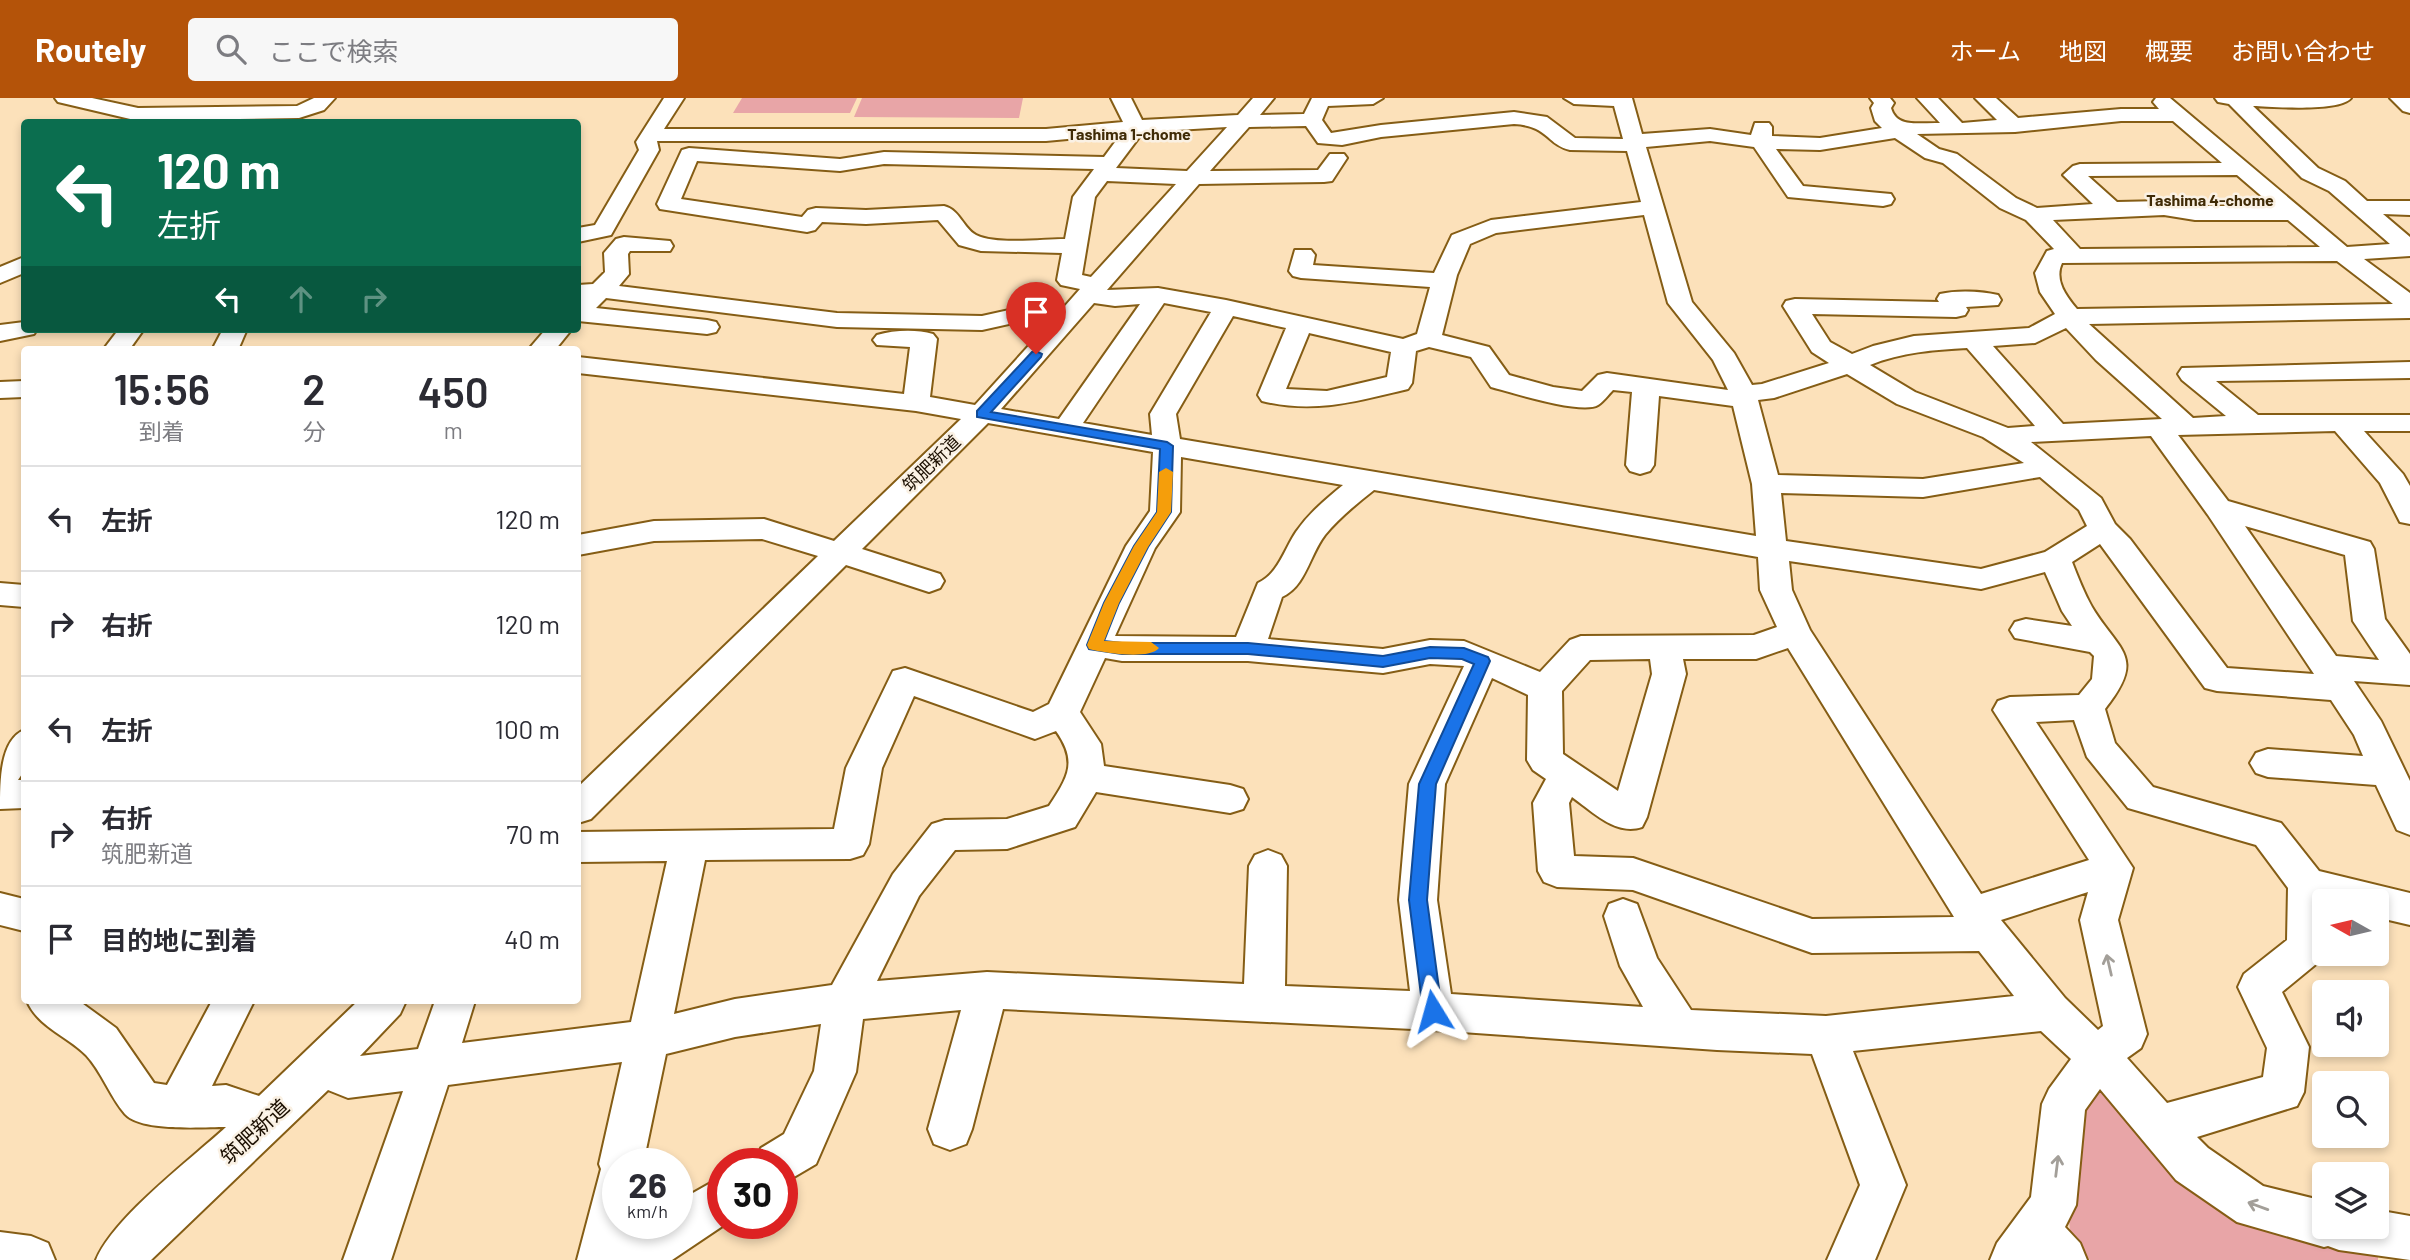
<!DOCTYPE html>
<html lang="ja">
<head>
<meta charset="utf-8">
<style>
	:root { --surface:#fff; --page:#f7f7f7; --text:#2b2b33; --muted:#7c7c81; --line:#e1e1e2; --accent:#b45309 }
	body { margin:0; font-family:Barlow,"Noto Sans JP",sans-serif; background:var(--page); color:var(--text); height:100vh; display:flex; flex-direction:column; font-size:26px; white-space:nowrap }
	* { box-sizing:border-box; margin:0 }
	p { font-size:23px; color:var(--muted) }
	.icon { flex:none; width:38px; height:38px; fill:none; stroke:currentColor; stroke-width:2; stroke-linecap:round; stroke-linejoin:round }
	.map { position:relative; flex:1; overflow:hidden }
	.panel { position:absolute; left:21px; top:248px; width:560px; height:658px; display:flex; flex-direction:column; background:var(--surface); border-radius:7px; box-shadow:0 4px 10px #0003 }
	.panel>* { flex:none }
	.guide { position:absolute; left:21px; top:21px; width:560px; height:214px; border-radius:7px; box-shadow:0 4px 10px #0003; background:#0b6e4f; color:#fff; overflow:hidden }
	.needle { width:46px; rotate:278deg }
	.tools { position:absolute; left:2312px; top:791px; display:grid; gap:14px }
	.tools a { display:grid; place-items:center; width:77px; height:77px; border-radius:7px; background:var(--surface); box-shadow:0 4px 10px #0003; font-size:35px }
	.speed { position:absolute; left:602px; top:1050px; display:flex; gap:14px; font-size:35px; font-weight:700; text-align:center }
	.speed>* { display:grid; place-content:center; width:91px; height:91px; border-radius:50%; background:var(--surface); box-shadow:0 4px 10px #0003; line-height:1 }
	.speed small { font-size:18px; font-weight:400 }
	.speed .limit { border:10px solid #d22; background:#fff; color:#111 }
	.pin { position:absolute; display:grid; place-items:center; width:60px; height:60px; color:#fff; margin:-72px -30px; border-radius:50% 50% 50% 0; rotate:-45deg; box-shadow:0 0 7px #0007 }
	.pin .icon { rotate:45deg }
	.me { position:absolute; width:77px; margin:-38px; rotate:352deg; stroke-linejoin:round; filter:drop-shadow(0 0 5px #0008) }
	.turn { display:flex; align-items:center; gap:24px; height:147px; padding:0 21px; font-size:32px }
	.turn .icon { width:91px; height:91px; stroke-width:2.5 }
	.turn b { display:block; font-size:49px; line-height:60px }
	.lanes { display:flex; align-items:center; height:66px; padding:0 21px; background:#0003; justify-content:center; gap:35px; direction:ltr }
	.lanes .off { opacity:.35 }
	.eta { display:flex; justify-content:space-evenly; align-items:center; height:119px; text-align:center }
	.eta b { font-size:42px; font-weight:600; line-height:49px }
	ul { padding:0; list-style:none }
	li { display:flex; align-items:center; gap:21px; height:105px; padding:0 21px; border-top:2px solid var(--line) }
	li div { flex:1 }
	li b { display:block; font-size:26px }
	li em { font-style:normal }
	header { display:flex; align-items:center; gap:42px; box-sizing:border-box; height:98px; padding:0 35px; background:var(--accent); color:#fff }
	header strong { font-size:33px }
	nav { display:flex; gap:38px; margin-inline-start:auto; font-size:24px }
	.search { width:490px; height:63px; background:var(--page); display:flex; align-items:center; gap:18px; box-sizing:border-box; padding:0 24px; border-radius:7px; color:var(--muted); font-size:26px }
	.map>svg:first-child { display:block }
	.green { fill:#e8a5a7 }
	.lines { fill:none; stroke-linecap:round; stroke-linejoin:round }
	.minor-casing { stroke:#855d15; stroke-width:4 }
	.minor { fill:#fff; fill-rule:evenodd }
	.oneway { stroke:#a39f99 }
	.route { fill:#1a73e8; stroke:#114b97; stroke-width:2 }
	.slow { fill:#f59e0b }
	.labels { text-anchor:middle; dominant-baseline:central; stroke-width:5; stroke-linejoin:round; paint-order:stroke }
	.far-neighbourhood-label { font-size:16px; font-weight:bold; fill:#402b06; stroke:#faf1e4 }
	.street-label { font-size:18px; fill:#1a0e00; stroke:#faf1e4 }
	.near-street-label { font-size:21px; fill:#1a0e00; stroke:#faf1e4 }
</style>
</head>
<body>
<header>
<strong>Routely</strong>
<div class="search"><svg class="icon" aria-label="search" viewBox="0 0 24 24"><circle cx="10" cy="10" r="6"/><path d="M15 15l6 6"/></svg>ここで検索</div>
<nav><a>ホーム</a><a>地図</a><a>概要</a><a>お問い合わせ</a></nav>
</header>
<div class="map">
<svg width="2410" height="1162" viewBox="0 0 2410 1162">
	<rect width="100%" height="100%" fill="#fce1ba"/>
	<g class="green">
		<path d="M 742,0 L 857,0 L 850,15 L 733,15 Z"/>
		<path d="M 862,0 L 1023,0 L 1019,20 L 854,19 Z"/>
		<path d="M 2102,992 L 2173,1068 L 2378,1157 L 2378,1162 L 2090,1162 L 2071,1144 L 2067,1100 L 2077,1018 Z"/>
	</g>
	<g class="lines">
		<g class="minor-casing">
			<g id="minor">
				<path d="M 55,0 L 92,0 L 138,10 L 297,8 L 314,0 L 335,0 L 324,12 L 299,20 L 166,22 L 166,24 L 143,24 L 58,4 Z"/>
				<path d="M 664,0 L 684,0 L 664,31 L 1046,31 L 1123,24 L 1111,0 L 1131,0 L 1142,22 L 1238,17 L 1253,0 L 1274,0 L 1260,17 L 1304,16 L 1312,0 L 1383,0 L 1373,6 L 1328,8 L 1322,22 L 1331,35 L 1381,27 L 1514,14 L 1547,19 L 1575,40 L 1623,41 L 1614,8 L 1574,6 L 1564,0 L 1632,0 L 1642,36 L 1710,31 L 1751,37 L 1755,25 L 1769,25 L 1772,29 L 1772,38 L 1820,40 L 1882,30 L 1875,23 L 1871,10 L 1874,5 L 1870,0 L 1890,0 L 1894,5 L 1891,10 C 1897,31 1921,24 1940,25 L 1917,0 L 1938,0 L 1962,25 L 1997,22 L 1975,0 L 1996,0 L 2018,20 L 2121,11 L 2159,11 L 2153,4 L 2156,0 L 2170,0 L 2347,149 L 2390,146 L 2329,93 L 2302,80 L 2229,6 L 2218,4 L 2215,0 L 2351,0 C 2340,14 2272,9 2253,8 L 2318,70 L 2345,83 L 2367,103 L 2410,103 L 2410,117 L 2383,116 L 2410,139 L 2410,158 L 2364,161 L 2410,195 L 2410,220 L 2089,226 L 2193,320 L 2226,318 L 2182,282 L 2178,276 L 2182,270 L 2410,264 L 2410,280 L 2216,283 L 2258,317 L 2410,317 L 2410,333 L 2364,333 L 2403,376 L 2410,388 L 2410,426 L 2400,424 L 2380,385 L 2335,333 L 2178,337 L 2228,403 L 2370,444 L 2374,451 L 2385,521 L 2410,556 L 2410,587 L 2354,583 L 2381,623 L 2410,683 L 2410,737 L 2397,732 L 2376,687 L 2268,679 L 2256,675 L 2250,665 L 2256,655 L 2268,651 L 2363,658 L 2354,637 L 2331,602 L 2217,593 L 2205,590 L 2100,446 L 2072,464 C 2078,479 2084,495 2092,509 C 2119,554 2147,558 2105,611 L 2115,645 L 2153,689 L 2281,725 L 2319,773 L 2410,795 L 2410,827 L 2376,819 L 2376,803 L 2324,803 L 2324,856 L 2321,862 L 2282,894 L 2309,949 L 2304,994 L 2297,1008 L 2197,1039 L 2208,1050 L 2263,1088 L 2324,1103 L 2324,1129 L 2376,1129 L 2376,1112 L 2410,1118 L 2410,1162 L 2339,1152 L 2328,1148 L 2324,1149 L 2237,1124 L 2176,1082 L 2100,991 L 2085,1012 L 2076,1107 L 2065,1129 L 2080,1145 L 2087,1162 L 1990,1162 L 1997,1145 L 2031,1099 L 2042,1006 L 2049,991 L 2071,961 L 2041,933 L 1853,953 L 1906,1087 L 1875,1162 L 1827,1162 L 1860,1087 L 1812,956 L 1717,952 L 1433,932 L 1003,911 L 972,1031 L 966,1046 L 950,1052 L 934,1046 L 928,1031 L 961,912 L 863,921 L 856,974 L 816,1066 L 782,1086 L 782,1066 L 755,1066 L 761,1050 L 784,1036 L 814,973 L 821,926 L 735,939 L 666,956 L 643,1066 L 618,1066 L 618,1125 L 632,1125 L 630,1135 L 644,1125 L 677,1125 L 677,1104 L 723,1078 L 723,1125 L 727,1125 L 672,1162 L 577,1162 L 601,1071 L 599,1066 L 622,964 L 448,987 L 391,1162 L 343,1162 L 403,993 L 348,1000 L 328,992 L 151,1162 L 96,1162 C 114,1119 190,1062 226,1029 C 203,1029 141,1034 125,1016 C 110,999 102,974 86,957 C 67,938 38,929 27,903 L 79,903 L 116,930 L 154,985 L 167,987 L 212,903 L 254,903 L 212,988 L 226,987 L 259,998 L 358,903 L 406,903 L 400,916 L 360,958 L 418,951 L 435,903 L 475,903 L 462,945 L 631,924 L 667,763 L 578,764 L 578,734 L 834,731 L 846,670 L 893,573 L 905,570 L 1033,614 L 1049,606 L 1126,448 L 1150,413 L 1153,354 L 988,325 L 862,451 L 940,476 L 944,483 L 940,490 L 929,494 L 846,467 L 591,721 L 578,725 L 578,689 L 818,458 L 762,441 L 654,443 L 578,457 L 578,437 L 654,423 L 764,421 L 834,443 L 961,321 L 916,313 L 578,275 L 578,259 L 904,296 L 910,249 L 877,247 L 873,242 L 877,237 C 894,232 916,231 933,236 L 937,241 L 930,299 L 975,307 L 1054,220 L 1045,218 L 982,232 L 837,229 L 606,200 L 596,210 L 707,222 L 716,224 L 719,229 L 716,234 L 707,236 L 578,223 L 578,187 L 593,186 L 605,174 L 604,155 L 616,141 L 624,139 L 670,143 L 673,148 L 670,153 L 630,153 L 628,156 L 629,176 L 619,188 L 837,215 L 982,218 L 1045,204 L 1065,208 L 1080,191 L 1061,187 L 1057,182 L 1062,155 L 981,153 L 959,147 L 938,122 L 866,126 L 822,124 L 815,132 L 807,134 L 660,111 L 657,106 L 682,52 L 689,50 L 840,61 L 884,54 L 1104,59 L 1121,36 L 1046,43 L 657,43 L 659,52 L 611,137 L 578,144 L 578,130 L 595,127 L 639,52 L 636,44 ZM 2121,23 L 2173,23 L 2222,65 L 2080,66 L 2073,68 L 2063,77 L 2093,106 L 2037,110 L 2016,100 L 1957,56 L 1939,51 L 1917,36 L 2015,34 ZM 1514,26 C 1549,28 1546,46 1570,52 L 1627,53 L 1641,104 L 1491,122 L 1452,137 L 1434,175 L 1313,167 L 1315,157 L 1311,152 L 1295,152 L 1289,173 L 1293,178 L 1301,180 L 1430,189 L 1417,236 L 1403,241 L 1226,202 L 1158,190 L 1107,192 L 1199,86 L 1324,84 L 1332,83 L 1347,60 L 1344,56 L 1330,56 L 1318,72 L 1210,73 L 1249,29 L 1306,28 L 1318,45 L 1342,47 L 1381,39 ZM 1227,29 L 1187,73 L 1116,70 L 1143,34 ZM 1895,40 L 1925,60 L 1943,65 L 2000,110 L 2026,122 L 2054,151 L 2047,153 L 2035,175 L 2040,194 L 2055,216 L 2029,230 L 1914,238 L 1873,248 L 1852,256 L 1830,244 L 1812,216 L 1956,219 L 1965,217 L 1968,212 L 1966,209 L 1998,207 L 2001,202 L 1998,197 C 1981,193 1957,192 1940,196 L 1937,201 L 1939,204 L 1795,201 L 1786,203 L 1783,208 L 1812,254 L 1829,265 L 1762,286 L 1752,287 L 1734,255 L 1692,204 L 1646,49 L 1710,43 L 1754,49 L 1788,99 L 1883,108 L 1891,106 L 1894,101 L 1891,96 L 1803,88 L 1776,51 L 1820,52 ZM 697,63 L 840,73 L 884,66 L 1094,71 L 1073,99 L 1065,141 C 1044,141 994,147 976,137 C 963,130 960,112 944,108 L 866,112 L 816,110 L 808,112 L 802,119 L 681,101 ZM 2237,77 L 2273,108 L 2195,108 L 2164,103 L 2117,104 L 2088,78 ZM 1107,83 L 1176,86 L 1091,179 L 1082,177 L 1095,99 ZM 1644,117 L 1668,205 L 1713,262 L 1728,292 L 1607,275 L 1598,277 L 1582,293 L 1553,289 L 1509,277 L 1489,249 L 1442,237 L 1457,177 L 1470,146 L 1496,135 ZM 2164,117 L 2195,122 L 2288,122 L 2320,149 L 2080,151 L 2053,122 ZM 2337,163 L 2393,206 L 2077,211 C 2066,198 2054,182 2062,165 ZM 1094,205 L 1115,208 L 1140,206 L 1059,321 L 1001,311 ZM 1164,205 L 1211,214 L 1150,316 L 1152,337 L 1083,325 ZM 1233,218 L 1286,230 L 1258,297 L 1262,303 C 1315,316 1357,303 1408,291 L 1412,285 L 1416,253 L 1429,249 L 1471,259 L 1491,289 C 1510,294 1582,317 1598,307 C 1603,304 1609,296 1613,292 L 1632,294 L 1626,367 L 1630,373 L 1640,376 L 1650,373 L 1654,367 L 1659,298 L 1733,308 L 1752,386 L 1756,438 L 1180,341 L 1176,316 ZM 2066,230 L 2096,262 L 2162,321 L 2063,326 L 1993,248 L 2035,245 ZM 1309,235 L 1391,254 L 1387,279 L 1327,293 L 1286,291 ZM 1967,250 L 2035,328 L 2008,330 L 1915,294 L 1870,267 C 1902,254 1933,252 1967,250 ZM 1847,276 L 1897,306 L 1983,339 L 2024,365 L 1923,381 L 1778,377 L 1758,302 L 1774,300 ZM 2151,338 L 2208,417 L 2314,576 L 2227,570 L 2130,441 L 2115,426 L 2101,400 L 2031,344 ZM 1181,359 L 1343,387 C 1326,401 1309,415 1296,434 C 1284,452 1278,476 1258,485 L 1236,539 L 1115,538 L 1155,450 L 1180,414 ZM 2040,379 L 2079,412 L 2087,428 L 2045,454 L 1981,471 L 1786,443 L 1781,395 L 1923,399 ZM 1374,392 L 1758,459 L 1760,492 L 1777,529 L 1754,537 L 1581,538 L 1570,542 L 1540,574 L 1464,543 L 1430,542 L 1383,551 L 1268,541 L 1282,499 C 1306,488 1309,458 1325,437 C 1339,420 1356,406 1374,392 ZM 2245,428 L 2345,457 L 2353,523 L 2379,562 L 2336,558 ZM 1789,463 L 1981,491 L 2045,474 L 2062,513 L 2072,528 L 2026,521 L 2015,524 L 2010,532 L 2015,540 L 2090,554 L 2094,558 L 2092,581 L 2079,597 L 2010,599 L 1998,603 L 1993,612 L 2089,762 L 1981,796 L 1810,532 L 1792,492 ZM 1788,550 L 1954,819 L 1812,821 L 1633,760 L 1574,758 L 1569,705 L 1572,699 C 1593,714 1616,738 1642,729 L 1647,719 L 1686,576 L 1683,561 L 1756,561 ZM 1105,560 L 1122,563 L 1248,563 L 1383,575 L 1430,566 L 1464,568 L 1409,686 L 1399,802 L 1410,893 L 1285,888 L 1287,768 L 1281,757 L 1268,752 L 1255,757 L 1249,768 L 1244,886 L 987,874 L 877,883 L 919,798 L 955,752 L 1007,751 L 1075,729 L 1096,694 L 1230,715 L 1243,711 L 1248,701 L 1243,691 L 1230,687 L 1104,668 L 1101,646 L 1080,614 ZM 1650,561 L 1652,576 L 1618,693 L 1563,656 L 1562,593 L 1590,562 ZM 1492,580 L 1528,597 L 1527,662 L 1533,672 L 1546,681 L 1533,705 L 1538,773 L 1544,784 L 1557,789 L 1633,792 L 1812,855 L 1979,853 L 2014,898 L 1826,918 L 1691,912 L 1657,860 L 1637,806 L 1623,801 L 1609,806 L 1604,818 L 1620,868 L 1643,909 L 1451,896 L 1437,802 L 1445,686 ZM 914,598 L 1035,641 L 1056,633 C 1078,664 1068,679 1049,708 L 1007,721 L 945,722 L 932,726 L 893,776 L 832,887 L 735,901 L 674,916 L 705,762 L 850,761 L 863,757 L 869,746 L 882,670 ZM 2074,622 L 2087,659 L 2128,710 L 2256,747 L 2288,790 L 2287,842 L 2244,876 L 2238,889 L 2267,950 L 2263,979 L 2167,1005 L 2127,960 L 2141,950 L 2147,936 L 2118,822 L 2133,770 L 2036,624 ZM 2088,794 L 2080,822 L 2103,928 L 2098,932 L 2065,900 L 2001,822 Z"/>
				<path d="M 2390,0 L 2410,0 L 2410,15 L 2403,13 Z"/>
				<path d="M 24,159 L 24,175 L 0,185 L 0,169 Z"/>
				<path d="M 24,224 L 24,231 L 37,231 L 34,236 L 0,243 L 0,227 Z"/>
				<path d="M 119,231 L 144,231 L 129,252 L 103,252 Z"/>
				<path d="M 223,231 L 247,231 L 238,252 L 212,252 Z"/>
				<path d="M 546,231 L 572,231 L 555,252 L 528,252 Z"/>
				<path d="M 24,283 L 24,299 L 0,300 L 0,284 Z"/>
				<path d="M 0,485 L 24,487 L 24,509 L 0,507 Z"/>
				<path d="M 24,632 L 24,673 L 18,682 L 24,682 L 24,710 L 0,711 C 0,683 0,642 24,632 Z"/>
				<path d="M 0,795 L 24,801 L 24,833 L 0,827 Z"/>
				<path d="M 0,1134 L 31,1138 L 48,1145 L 55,1162 L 0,1162 Z"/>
			</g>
		</g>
		<use href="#minor" class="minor"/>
	</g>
	<defs><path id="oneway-shaft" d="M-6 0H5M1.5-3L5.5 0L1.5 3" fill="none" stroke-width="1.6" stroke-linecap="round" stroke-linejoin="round" transform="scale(1.75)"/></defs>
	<g class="oneway">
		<use href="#oneway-shaft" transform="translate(2109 867) rotate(-103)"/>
		<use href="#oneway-shaft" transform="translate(2057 1068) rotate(-83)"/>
		<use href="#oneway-shaft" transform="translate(2258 1108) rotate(-160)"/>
	</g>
	<path class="route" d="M 1036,253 L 1042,256 L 1041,259 L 991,314 L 1167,344 L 1173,348 L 1171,414 L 1148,449 L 1119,505 L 1104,543 L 1122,545 L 1248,545 L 1383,558 L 1430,549 L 1464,550 L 1488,559 L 1490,563 L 1436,686 L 1427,802 L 1442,913 L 1440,919 L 1433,922 L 1426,919 L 1423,913 L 1409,802 L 1419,686 L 1474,566 L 1462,561 L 1430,560 L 1383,569 L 1248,556 L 1122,556 L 1089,551 L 1087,547 L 1104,505 L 1134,448 L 1157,414 L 1160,351 L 977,319 L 977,313 L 1032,254 Z"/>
	<path class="slow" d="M 1166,370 L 1173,374 L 1171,414 L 1148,449 L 1119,505 L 1104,543 L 1151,544 L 1159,550 C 1149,562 1105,555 1089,551 L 1087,547 L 1104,505 L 1134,448 L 1157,414 L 1159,374 Z"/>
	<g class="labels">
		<g class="far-neighbourhood-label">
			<text x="1129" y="35">Tashima 1-chome</text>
			<text x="2210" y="101">Tashima 4-chome</text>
		</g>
		<g class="street-label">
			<text transform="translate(931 365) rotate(-44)">筑肥新道</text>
		</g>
		<g class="near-street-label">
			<text transform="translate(254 1033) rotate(-43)">筑肥新道</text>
		</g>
	</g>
</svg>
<div class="tools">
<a><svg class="needle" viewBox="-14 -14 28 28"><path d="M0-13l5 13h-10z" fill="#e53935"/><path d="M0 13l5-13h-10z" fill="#7c7c81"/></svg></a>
<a><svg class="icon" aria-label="sound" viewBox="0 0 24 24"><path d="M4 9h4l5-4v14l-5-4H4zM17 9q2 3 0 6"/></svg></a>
<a><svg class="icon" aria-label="search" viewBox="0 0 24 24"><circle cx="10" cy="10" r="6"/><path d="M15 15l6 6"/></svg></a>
<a><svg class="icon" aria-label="layers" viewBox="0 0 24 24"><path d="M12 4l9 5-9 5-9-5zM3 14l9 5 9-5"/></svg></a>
</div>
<div class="speed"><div>26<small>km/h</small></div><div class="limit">30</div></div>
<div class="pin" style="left:1036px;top:256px;background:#d93025"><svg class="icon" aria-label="arrive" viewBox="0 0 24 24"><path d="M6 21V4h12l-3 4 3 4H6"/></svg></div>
<svg class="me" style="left:1433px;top:913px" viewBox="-20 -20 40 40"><path d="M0-17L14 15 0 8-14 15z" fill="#1a73e8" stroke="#fff" stroke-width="4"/></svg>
<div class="guide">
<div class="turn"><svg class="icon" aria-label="left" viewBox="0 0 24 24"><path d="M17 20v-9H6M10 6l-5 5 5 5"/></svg><div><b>120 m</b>左折</div></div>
<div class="lanes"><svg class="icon" aria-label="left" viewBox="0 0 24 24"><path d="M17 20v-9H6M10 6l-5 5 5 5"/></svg><svg class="icon off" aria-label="ahead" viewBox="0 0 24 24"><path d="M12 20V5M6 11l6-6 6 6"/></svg><svg class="icon off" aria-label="right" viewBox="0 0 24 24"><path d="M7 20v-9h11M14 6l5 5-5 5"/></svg></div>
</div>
<section class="panel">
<div class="eta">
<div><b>15:56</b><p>到着</p></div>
<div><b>2</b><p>分</p></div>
<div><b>450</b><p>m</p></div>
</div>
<ul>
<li><svg class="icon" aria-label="left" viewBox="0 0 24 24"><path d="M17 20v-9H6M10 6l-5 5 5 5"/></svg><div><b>左折</b></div><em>120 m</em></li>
<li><svg class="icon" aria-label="right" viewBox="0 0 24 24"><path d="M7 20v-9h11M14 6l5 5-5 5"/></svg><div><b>右折</b></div><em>120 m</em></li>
<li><svg class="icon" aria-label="left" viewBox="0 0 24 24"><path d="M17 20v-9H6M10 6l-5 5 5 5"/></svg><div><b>左折</b></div><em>100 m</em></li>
<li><svg class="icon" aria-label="right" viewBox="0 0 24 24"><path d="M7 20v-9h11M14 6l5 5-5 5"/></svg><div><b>右折</b><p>筑肥新道</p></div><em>70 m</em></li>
<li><svg class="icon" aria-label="arrive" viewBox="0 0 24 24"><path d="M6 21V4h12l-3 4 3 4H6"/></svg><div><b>目的地に到着</b></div><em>40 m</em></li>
</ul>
</section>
</div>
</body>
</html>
